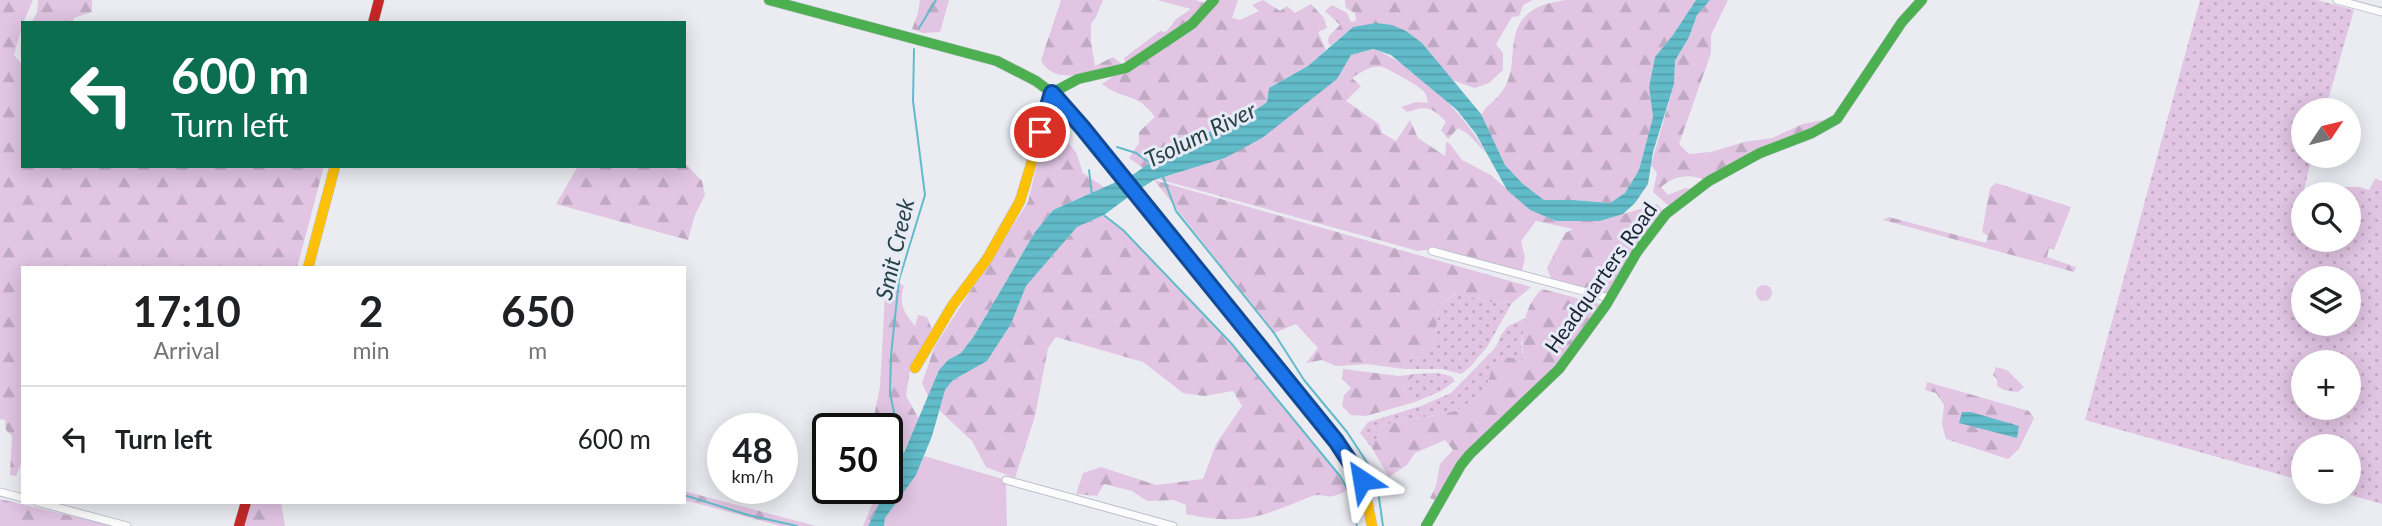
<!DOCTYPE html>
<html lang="en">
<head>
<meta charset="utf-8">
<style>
	:root { --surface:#fff; --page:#f6f6f6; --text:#202124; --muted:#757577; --line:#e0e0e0 }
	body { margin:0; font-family:Lato,sans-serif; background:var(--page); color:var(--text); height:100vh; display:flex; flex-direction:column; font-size:26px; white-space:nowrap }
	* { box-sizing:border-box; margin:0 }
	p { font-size:23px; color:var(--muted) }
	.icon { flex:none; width:38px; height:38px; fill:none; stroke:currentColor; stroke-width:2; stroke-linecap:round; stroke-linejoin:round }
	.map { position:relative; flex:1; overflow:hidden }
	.side { position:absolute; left:21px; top:266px; width:665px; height:238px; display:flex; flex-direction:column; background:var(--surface); border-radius:0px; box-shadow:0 4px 18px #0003 }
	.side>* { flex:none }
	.hud { position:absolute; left:21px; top:21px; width:665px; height:147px; border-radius:0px; box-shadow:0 4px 18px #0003; background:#0b6e4f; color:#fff; overflow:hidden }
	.needle { width:46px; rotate:55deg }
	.tools { position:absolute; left:2291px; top:98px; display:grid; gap:14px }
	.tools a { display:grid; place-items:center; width:70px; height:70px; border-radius:50%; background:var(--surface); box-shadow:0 4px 18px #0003; font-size:35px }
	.speed { position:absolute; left:707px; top:413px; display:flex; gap:14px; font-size:35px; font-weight:700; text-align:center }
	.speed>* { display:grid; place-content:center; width:91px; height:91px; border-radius:50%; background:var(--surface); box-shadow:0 4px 18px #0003; line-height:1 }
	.speed small { font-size:18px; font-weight:400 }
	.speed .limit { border:4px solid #111; border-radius:10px; background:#fff; color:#111 }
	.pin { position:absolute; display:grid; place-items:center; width:60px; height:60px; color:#fff; margin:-30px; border:4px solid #fff; border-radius:50%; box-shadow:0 2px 7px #0007 }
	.me { position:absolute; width:77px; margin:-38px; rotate:327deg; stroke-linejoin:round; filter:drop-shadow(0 0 5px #0008) }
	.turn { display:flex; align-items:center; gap:24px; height:147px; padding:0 35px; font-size:32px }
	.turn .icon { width:91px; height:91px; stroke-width:2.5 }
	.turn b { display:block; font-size:49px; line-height:60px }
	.eta { display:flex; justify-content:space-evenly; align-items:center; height:119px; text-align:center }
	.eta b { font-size:42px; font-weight:700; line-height:49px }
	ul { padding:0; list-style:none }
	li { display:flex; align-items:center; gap:21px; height:105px; padding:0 35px; border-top:2px solid var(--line) }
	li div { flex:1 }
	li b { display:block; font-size:26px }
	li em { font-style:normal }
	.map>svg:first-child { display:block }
	.grass { fill:url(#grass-dots); fill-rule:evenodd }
	.forest { fill:url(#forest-firs) }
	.park { fill:#e1c5e3 }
	.water { fill:url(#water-rules) }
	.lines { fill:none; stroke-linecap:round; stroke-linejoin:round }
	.stream { stroke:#62bbc9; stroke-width:2 }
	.street-casing { stroke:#bbbfcb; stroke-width:9 }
	.fast-casing { stroke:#bbbfcb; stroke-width:11 }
	.slow-casing { stroke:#bbbfcb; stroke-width:11 }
	.jam-casing { stroke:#bbbfcb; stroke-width:11 }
	.street { stroke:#fcfcfd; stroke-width:7 }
	.fast { stroke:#4caf50; stroke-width:10 }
	.slow { stroke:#ffc107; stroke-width:10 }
	.jam { stroke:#c62828; stroke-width:10 }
	.route-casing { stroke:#114b97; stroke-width:18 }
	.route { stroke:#1a73e8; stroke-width:12 }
	.labels { text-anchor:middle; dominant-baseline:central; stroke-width:6; stroke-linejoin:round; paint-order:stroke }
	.street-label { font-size:21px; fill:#1a2135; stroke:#e6ebf5 }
	.water-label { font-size:23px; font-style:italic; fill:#284246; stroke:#e6ebf5 }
</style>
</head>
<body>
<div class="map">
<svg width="2382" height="526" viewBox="0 0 2382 526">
	<defs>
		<pattern id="grass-dots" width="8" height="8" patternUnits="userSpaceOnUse" patternTransform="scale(1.75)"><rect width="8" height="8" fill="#e1c5e3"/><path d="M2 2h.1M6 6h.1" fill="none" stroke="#c0a9c3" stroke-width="1.8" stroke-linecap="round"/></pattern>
		<pattern id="forest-firs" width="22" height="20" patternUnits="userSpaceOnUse" patternTransform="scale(1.75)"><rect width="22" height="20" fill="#e1c5e3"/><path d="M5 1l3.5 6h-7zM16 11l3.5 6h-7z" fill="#c0a9c3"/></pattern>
		<pattern id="water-rules" width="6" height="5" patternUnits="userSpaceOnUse" patternTransform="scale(1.75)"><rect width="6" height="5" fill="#62bbc9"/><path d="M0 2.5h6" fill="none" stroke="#54a0ad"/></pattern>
	</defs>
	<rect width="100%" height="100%" fill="#eaecf2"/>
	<g class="grass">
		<path d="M 2200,0 L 2317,0 L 2354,10 L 2325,110 L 2303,110 L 2303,156 L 2312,156 L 2303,194 L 2300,228 L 2303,223 L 2303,240 L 2348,240 L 2348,194 L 2315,194 L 2318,187 L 2359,187 L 2369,190 L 2375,179 L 2382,181 L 2382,504 L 2340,492 L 2348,492 L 2348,446 L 2303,446 L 2303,481 L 2085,420 ZM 2303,278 L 2348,278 L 2348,324 L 2303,324 ZM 2348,362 L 2348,408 L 2303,408 L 2303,362 Z"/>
		<path d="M 1457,293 L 1490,302 L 1512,303 L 1487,347 L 1470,367 L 1461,374 L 1442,369 L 1404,369 L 1411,357 L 1434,348 L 1439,305 Z"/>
		<path d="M 1526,318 L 1521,343 L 1525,361 L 1491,371 L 1485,393 L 1456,411 L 1383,425 L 1372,448 L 1360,433 L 1368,422 L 1421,406 L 1451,393 L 1496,347 L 1501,335 L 1508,326 Z"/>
		<path d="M 1437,373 L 1451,376 L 1455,381 L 1441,391 L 1415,402 L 1409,398 L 1403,387 L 1415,374 Z"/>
	</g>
	<g class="forest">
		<path d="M 0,0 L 33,0 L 23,23 L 14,55 L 23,66 L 23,166 L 324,166 L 297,268 L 23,268 L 23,459 L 16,476 L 10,475 L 12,436 L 6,430 L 5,420 L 0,419 Z"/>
		<path d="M 38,0 L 92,0 L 92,12 L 74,18 L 72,23 L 31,23 L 37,13 Z"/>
		<path d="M 920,0 L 949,0 L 940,32 L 923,33 L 912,29 L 918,13 Z"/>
		<path d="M 1061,0 L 1103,0 L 1096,17 L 1091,24 L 1091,42 L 1095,66 L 1113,57 L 1122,64 C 1100,71 1053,88 1041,60 Z"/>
		<path d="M 1157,0 L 1195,0 L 1208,4 L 1202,14 L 1126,64 L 1124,58 L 1160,31 L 1166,32 L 1176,19 L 1191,9 Z"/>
		<path d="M 1219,0 L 1238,0 L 1232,18 L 1240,20 L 1259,11 L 1252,5 L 1263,0 L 1280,11 L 1287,6 L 1295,13 L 1311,4 L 1324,18 L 1327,28 L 1318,32 L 1326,50 L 1308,66 L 1269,88 L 1267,102 L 1257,109 L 1161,155 L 1143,168 L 1129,158 L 1139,143 L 1139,132 L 1155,117 C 1135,90 1125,102 1102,84 L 1118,73 L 1130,70 L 1200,23 Z"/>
		<path d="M 1345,0 L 1533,0 L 1523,5 L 1519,16 L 1512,17 L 1496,44 L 1503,53 L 1503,70 L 1489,83 L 1475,88 L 1452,80 L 1422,43 L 1353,27 L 1330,46 L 1328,41 L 1329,36 L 1340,25 L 1325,11 L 1332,5 L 1347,13 L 1351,22 L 1356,21 L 1355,13 L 1346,8 Z"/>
		<path d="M 1565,0 L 1696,0 L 1673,35 L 1655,57 L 1649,87 L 1653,117 L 1639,170 L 1625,193 L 1610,203 L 1573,200 L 1544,200 L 1523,184 L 1505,165 L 1481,115 C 1487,104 1497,100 1503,90 C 1522,63 1500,27 1538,7 C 1546,3 1557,2 1565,0 Z"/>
		<path d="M 1710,0 L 1728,0 L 1711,35 L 1711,53 L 1679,144 L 1689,154 L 1711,152 L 1744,142 L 1772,138 L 1803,124 L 1823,120 L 1823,123 L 1705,180 C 1689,173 1674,176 1661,187 L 1668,195 L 1685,188 L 1691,189 L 1670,207 L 1653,192 L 1657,173 L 1651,165 L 1674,84 L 1675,62 L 1689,37 L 1697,15 Z"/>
		<path d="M 1373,49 C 1415,64 1465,114 1486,153 L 1468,134 L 1458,128 L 1448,139 L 1441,130 L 1446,122 C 1431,106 1427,106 1407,112 L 1401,107 L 1416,102 L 1428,103 C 1427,97 1426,93 1421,89 C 1417,85 1387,68 1382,67 C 1370,65 1361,72 1352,78 L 1361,86 L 1346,101 L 1379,124 L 1382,133 L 1396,141 L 1410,120 L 1418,138 L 1445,156 L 1446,142 L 1450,144 L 1462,160 L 1491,175 L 1530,210 L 1556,221 L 1600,221 L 1657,204 L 1664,212 L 1638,246 L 1606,295 L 1552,281 L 1547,268 L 1565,233 L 1573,229 L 1536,221 L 1521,241 L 1525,258 L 1522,271 L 1431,249 L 1418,251 L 1158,179 L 1225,158 L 1337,79 L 1351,55 Z"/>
		<path d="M 1046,127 L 1056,129 L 1076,152 L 1083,173 L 1104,187 L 1053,210 L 1035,232 L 974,336 L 961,353 L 948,360 L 939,370 L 928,396 L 922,383 L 935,346 L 1028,202 Z"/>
		<path d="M 684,162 L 702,181 L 705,195 L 695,215 L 688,240 L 556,204 L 578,166 L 684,166 Z"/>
		<path d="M 1154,180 L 1531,287 L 1512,303 L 1490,302 L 1456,293 L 1439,305 L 1434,348 L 1411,357 L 1404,369 L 1367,364 L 1336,366 L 1322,360 L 1306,363 L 1318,348 L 1296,324 L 1274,333 Z"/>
		<path d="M 1996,183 L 2071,207 L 2054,250 L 2049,248 L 2047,257 L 2076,267 L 2074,272 L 1883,220 L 1889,217 L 1986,243 L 1988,236 L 1982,232 L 1990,188 Z"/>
		<path d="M 1104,215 L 1123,230 L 1231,343 L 1340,476 L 1348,490 C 1344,492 1338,495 1333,496 C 1326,498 1320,493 1312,496 C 1260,517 1244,526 1186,514 L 1186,505 L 1174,500 L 1147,501 L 1132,491 L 1104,484 L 1097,496 L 1076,494 L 1083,473 L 1101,467 L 1156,485 L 1203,479 L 1216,444 L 1242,406 L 1233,391 L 1204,396 L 1183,393 L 1143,362 L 1056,337 L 1048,348 L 1035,416 L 1015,478 L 986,467 L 972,441 L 939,410 L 945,390 L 953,380 L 987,361 L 1011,324 L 1026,286 L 1077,227 Z"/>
		<path d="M 891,279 L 904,286 C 898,304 904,312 915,326 L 918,315 L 927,317 L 932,329 L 910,370 L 906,396 L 919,419 L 887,487 L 887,429 L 865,429 L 873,421 L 880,387 L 885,295 Z"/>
		<circle cx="1764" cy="293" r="8"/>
		<path d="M 1542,289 L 1600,304 L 1563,363 L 1493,426 L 1457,467 L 1435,500 L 1430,498 L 1436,486 L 1440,464 L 1453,450 L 1445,440 L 1415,453 L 1407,465 L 1389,477 L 1372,448 L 1383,425 L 1456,411 L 1485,393 L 1491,371 L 1504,357 L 1525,360 C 1519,336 1523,307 1542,289 Z"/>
		<path d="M 1996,367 L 2007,370 L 2024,387 L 2018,392 L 2004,390 L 1997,386 L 1997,379 L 1993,375 Z"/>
		<path d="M 1343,369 L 1399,376 L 1415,374 L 1403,387 L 1409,398 L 1415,402 L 1366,416 L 1351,415 L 1342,406 L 1344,395 L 1351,388 L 1342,379 Z"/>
		<path d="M 1927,382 L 2029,411 L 2034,418 L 2019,449 L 2008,459 L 1946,439 L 1942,424 L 1944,405 L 1936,393 L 1925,390 Z"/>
		<path d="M 879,488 L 887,488 L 868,526 L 863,526 Z"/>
		<path d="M 684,491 L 816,526 L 781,526 L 684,500 Z"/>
		<path d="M 0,499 L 109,525 L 109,526 L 0,526 Z"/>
		<path d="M 249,502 L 281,502 L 285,526 L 243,526 Z"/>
	</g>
	<path class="park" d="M 924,456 L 1006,480 L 1007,526 L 884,526 L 885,518 L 916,475 Z"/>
	<g class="water">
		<path d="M 1696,0 L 1710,0 L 1697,15 L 1689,37 L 1675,61 L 1674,84 L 1653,152 L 1648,184 L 1635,203 L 1623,214 L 1600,221 L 1556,221 L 1530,210 L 1507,190 L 1476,134 L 1457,110 L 1391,55 L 1373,49 L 1351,55 L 1337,79 L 1262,138 L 1225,158 L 1154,180 L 1135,192 L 1104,215 L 1077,227 L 1026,286 L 1011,324 L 987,361 L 953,380 L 945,390 L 932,436 L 916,475 L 885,518 L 884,526 L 868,526 L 903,455 L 939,370 L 948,360 L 961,353 L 974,336 L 1035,232 L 1053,210 L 1134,174 L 1161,155 L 1257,109 L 1267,102 L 1269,88 L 1308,66 L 1353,27 L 1376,23 L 1392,25 L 1406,31 L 1422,43 L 1481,114 L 1505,165 L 1523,184 L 1544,200 L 1573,200 L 1610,203 L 1625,193 L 1639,170 L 1653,117 L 1649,87 L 1655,57 L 1673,35 Z"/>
		<path d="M 1962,412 L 1971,412 L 2019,426 L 2017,438 L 1959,423 Z"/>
	</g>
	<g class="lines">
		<g class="stream">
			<path d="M 919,28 L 936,0"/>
			<path d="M 1117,147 L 1136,153 L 1150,163"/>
			<path d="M 1089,170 L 1092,195"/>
			<path d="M 1163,177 L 1176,211 L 1274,333 L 1304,380 L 1347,432 L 1368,464 L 1377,484 L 1383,526"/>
			<path d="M 1105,216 L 1123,230 L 1231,343 L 1340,476 L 1348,490 L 1357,526"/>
			<path d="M 903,455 L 890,393 L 891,355 L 899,280 L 925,195 L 913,101 L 914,49"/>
			<path d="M 684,495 L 748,515 L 797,526"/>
		</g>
		<g class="street-casing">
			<g id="street">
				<path d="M 2337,0 L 2382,12"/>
				<path d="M 1432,251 L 1609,298"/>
				<path d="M 1006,480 L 1173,526"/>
				<path d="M 0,492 L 23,498"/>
				<path d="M 37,502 L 127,526"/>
			</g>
		</g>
		<g class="fast-casing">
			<g id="fast">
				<path d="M 769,0 L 997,61 L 1036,81 L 1052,93 L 1082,127 L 1201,274"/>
				<path d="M 1051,98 L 1052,93 L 1078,79 L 1126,68 L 1192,24 L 1214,0"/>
				<path d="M 1426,526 L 1461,465 L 1470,454 L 1559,369 L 1606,305 L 1637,252 L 1666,214 L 1709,181 L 1760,153 L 1812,133 L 1837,119 L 1902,22 L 1922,0"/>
			</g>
		</g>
		<g class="slow-casing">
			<g id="slow">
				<path d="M 308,268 L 335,166"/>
				<path d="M 1201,274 L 1343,451 L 1365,491 L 1372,526"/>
				<path d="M 915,368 L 952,306 L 987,259 L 1020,201 L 1051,98"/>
			</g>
		</g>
		<g class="jam-casing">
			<g id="jam">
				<path d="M 373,23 L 379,0"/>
				<path d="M 239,526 L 246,502"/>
			</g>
		</g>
		<use href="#street" class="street"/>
		<use href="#fast" class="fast"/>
		<use href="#slow" class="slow"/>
		<use href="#jam" class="jam"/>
	</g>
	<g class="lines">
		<g class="route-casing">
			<path id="route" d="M 1040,132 L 1052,93 L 1082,127 L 1336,441 L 1362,480"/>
		</g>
		<use href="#route" class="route"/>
	</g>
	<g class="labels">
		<g class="street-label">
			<text transform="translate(1600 277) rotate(-55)">Headquarters Road</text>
		</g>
		<g class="water-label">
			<text transform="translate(1200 134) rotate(-26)">Tsolum River</text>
			<text transform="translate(894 249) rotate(-77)">Smit Creek</text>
		</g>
	</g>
</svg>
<div class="tools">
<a><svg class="needle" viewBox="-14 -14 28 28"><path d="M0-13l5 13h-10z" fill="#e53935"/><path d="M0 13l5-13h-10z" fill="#757577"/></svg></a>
<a><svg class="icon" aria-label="search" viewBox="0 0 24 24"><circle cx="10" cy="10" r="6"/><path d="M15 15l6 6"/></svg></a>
<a><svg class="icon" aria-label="layers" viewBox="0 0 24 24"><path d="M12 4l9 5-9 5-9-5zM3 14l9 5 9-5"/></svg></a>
<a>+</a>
<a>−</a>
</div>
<div class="speed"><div>48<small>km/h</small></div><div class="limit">50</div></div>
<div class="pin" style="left:1040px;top:132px;background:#d93025"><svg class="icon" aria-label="arrive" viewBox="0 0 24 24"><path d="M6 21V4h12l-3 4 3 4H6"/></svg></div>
<svg class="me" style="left:1362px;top:480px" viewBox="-20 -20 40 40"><path d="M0-17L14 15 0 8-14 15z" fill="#1a73e8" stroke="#fff" stroke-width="4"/></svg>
<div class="hud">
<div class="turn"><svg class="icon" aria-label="left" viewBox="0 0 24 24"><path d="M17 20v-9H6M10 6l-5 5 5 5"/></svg><div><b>600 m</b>Turn left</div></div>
</div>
<section class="side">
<div class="eta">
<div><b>17:10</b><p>Arrival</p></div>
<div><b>2</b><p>min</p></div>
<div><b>650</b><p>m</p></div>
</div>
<ul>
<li><svg class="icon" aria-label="left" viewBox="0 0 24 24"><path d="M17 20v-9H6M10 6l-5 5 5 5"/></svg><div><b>Turn left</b></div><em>600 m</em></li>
</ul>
</section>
</div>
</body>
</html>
